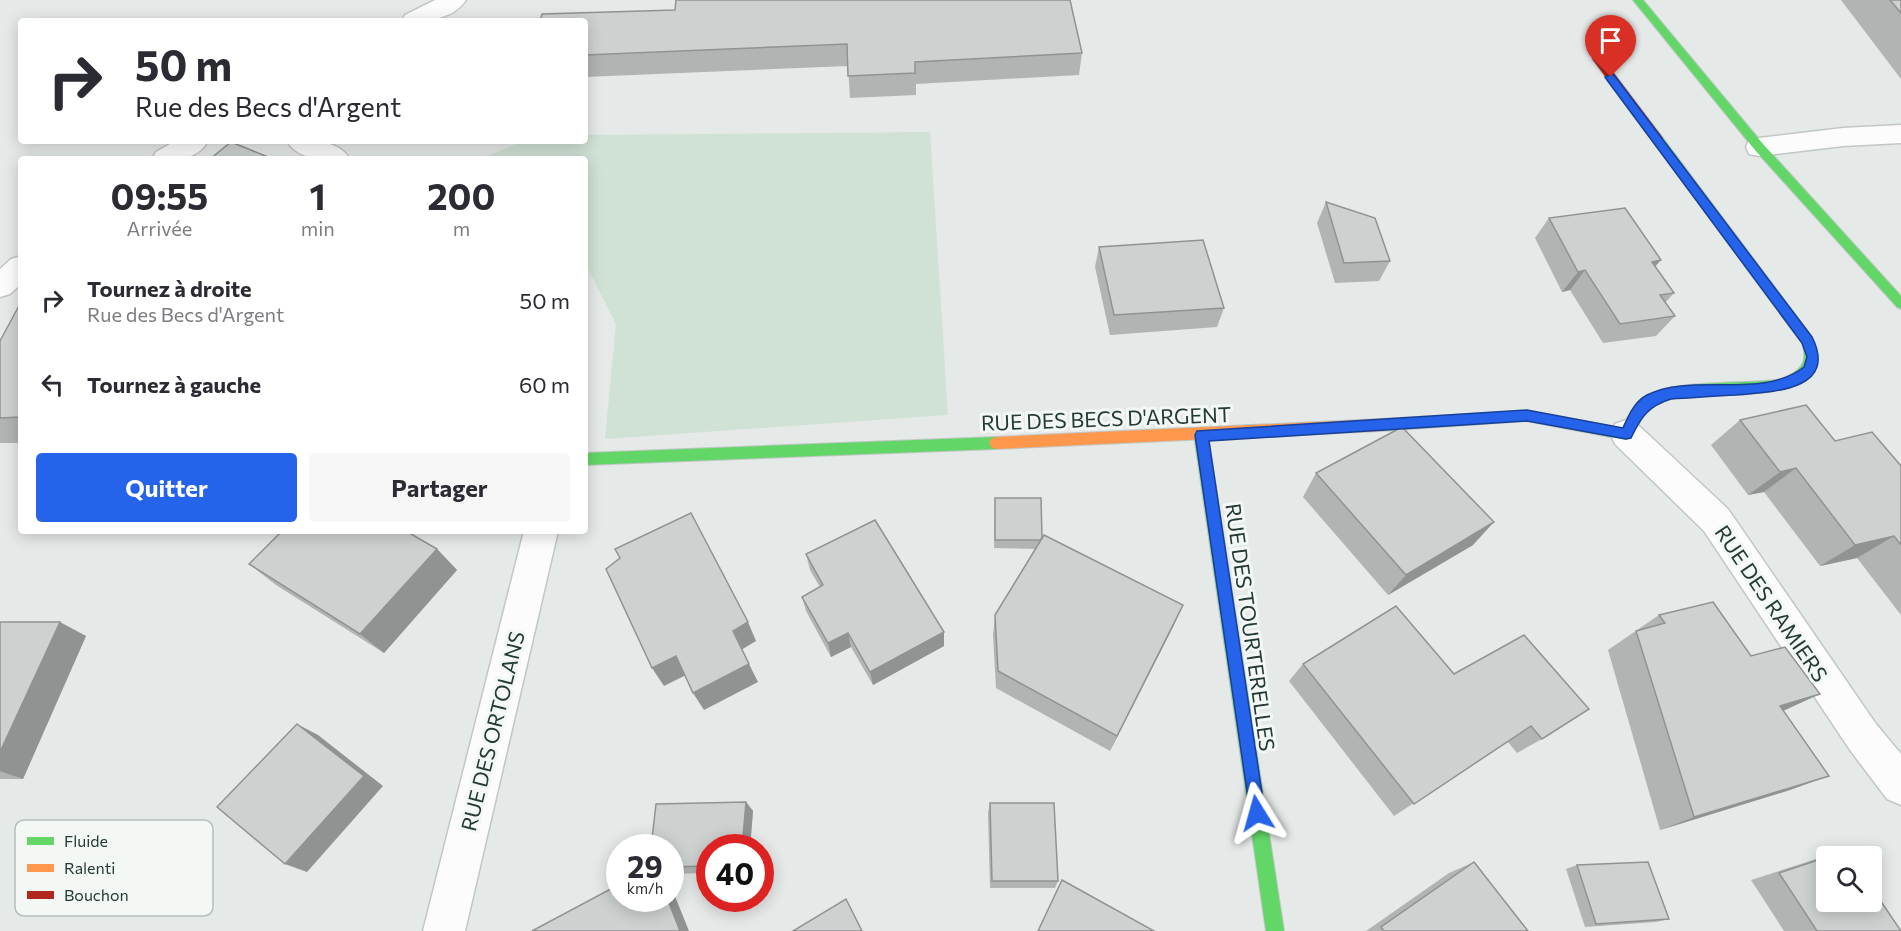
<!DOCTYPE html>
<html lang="fr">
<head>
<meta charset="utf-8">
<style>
	:root { --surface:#fff; --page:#f7f7f7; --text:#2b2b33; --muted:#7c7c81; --accent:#2563eb }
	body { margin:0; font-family:Commissioner,sans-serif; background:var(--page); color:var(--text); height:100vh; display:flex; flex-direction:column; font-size:22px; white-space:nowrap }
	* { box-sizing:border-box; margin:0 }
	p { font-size:20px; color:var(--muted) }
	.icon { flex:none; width:33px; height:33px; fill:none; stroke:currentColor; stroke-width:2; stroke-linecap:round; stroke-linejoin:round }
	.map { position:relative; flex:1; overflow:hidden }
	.panel { position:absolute; left:18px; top:156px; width:570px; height:378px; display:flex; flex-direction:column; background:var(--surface); border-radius:6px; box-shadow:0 3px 15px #0003 }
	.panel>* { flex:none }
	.guide { position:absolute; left:18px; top:18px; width:570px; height:126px; border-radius:6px; box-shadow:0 3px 15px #0003; background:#fff; color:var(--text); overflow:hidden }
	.tools { position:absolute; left:1816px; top:846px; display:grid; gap:12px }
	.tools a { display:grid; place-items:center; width:66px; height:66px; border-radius:6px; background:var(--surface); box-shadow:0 3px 15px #0003; font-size:30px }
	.speed { position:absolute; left:606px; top:834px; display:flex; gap:12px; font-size:30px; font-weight:700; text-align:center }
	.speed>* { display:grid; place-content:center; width:78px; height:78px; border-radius:50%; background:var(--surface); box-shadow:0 3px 15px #0003; line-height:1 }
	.speed small { font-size:15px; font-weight:400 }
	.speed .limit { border:9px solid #d22; background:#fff; color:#111 }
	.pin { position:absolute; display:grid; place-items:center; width:51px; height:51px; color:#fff; margin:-62px -26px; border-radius:50% 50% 50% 0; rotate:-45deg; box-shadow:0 0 6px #0007 }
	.pin .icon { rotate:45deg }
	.me { position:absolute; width:66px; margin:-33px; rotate:352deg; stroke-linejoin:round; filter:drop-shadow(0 0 4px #0008) }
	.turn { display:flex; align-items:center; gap:21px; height:126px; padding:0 18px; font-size:27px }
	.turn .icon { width:78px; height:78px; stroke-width:2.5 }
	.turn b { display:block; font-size:42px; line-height:51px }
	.eta { display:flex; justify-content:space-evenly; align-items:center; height:102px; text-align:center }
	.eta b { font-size:36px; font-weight:700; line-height:42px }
	.cta { display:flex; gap:12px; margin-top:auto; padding:12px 18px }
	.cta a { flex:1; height:69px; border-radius:6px; background:var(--accent); color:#fff; font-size:24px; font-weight:700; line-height:69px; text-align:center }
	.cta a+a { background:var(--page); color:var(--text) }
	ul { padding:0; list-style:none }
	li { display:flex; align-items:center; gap:18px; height:84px; padding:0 18px }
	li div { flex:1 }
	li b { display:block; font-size:22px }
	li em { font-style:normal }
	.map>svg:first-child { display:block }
	.green { fill:#d0e1d5 }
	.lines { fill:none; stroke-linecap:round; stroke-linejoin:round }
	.street-casing { stroke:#c2c6c4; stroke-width:3 }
	.fast-casing { stroke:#c0c7c4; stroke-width:2 }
	.slow-casing { stroke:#c0c7c4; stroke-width:2 }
	.jam-casing { stroke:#c0c7c4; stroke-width:2 }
	.street { fill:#fbfcfb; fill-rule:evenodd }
	.fast { fill:#63d668; fill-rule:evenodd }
	.slow { fill:#ff974d; fill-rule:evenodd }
	.jam { fill:#b3261e; fill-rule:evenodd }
	.wall { fill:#b0b5b3 }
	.shaded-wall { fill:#909392 }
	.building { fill:#cdd2d0; stroke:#909392; stroke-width:1.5 }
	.route { fill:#2563eb; stroke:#184099; stroke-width:1.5 }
	.labels { text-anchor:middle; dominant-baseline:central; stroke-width:6; stroke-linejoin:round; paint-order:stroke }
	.street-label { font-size:21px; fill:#243a35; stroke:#f3f8f5 }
	.key { fill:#f3f8f5; stroke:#b5bfbb; stroke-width:1.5 }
	.key-label { font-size:16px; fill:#243a35 }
</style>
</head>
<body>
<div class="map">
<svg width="1901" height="931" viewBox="0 0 1901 931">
	<rect width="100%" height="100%" fill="#e5e9e7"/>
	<path class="green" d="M 930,132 L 948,415 L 605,439 L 616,324 L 585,263 L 585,159 L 480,159 L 524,141 L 585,141 L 585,135 Z"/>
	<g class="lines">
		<g class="street-casing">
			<g id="street">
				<path d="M 435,0 L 466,0 C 452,21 424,21 402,21 L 405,15 Z"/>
				<path d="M 1901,125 L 1901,143 L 1843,146 L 1759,156 L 1749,154 L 1746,147 L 1749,140 L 1759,138 L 1843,128 Z"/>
				<path d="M 175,141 L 208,141 C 196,162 174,159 152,159 L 156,152 Z"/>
				<path d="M 287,141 C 308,141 337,138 350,159 C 328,159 299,162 287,141 Z"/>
				<path d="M 21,256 L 21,284 L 10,294 L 0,297 L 0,269 L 11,259 Z"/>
				<path d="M 1626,420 L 1637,424 L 1728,509 L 1876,724 L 1901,754 L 1901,805 L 1887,799 L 1850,750 L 1704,531 L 1615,444 L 1610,434 L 1615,424 Z"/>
				<path d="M 524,531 L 558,531 L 465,931 L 423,931 Z"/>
			</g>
		</g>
		<g class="fast-casing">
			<g id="fast">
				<path d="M 1633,0 L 1643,0 L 1763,144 L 1901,296 L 1901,309 L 1897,307 L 1755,150 Z"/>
				<path d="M 1659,137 L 1663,138 L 1812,337 C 1841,396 1747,394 1714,395 C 1698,395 1683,397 1667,399 C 1647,407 1640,419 1631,438 L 1626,440 L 1527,421 L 1381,431 L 1376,429 L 1374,425 L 1376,421 L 1381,419 L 1527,411 L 1622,428 C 1628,417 1633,404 1644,398 C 1674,378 1744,385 1781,379 C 1800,372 1809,363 1802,343 L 1655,144 L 1654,141 Z"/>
				<path d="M 1201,429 L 1206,431 L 1208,435 L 1284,931 L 1266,931 L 1194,435 L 1196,431 Z"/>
				<path d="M 996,437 L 1001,439 L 1003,443 L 1001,447 L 996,449 L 585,465 L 585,453 Z"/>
			</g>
		</g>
		<g class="slow-casing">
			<path id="slow" d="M 1381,419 L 1386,421 L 1388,425 L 1386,429 L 1381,431 L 996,449 L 991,447 L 989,443 L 991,439 L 996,437 Z"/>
		</g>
		<g class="jam-casing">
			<path id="jam" d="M 1597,55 L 1601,56 L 1663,138 L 1663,144 L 1655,144 L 1593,60 L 1592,58 Z"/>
		</g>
		<use href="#street" class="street"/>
		<use href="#fast" class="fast"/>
		<use href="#slow" class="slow"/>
		<use href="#jam" class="jam"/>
	</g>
	<g class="wall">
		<path d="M 1841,0 L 1901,0 L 1901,79 Z"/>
		<path d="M 585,21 L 1082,53 L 1079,75 L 916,84 L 916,95 L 850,98 L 848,66 L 585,77 Z"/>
		<path d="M 1326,202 L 1390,261 L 1379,281 L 1335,283 L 1317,223 Z"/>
		<path d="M 1549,218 L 1655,266 L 1674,293 L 1665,303 L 1675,316 L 1656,336 L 1603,343 L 1570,290 L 1562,292 L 1535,238 Z"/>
		<path d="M 1099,247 L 1224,308 L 1217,327 L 1110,335 L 1095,267 Z"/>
		<path d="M 21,302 L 21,443 L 0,443 L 0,341 Z"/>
		<path d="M 1740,420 L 1835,441 L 1901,466 L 1901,615 L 1857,558 L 1820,566 L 1764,492 L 1748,495 L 1711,445 Z"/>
		<path d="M 1316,473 L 1473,545 L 1388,595 L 1303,497 Z"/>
		<path d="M 995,498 L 1042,538 L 1174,625 L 1110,751 L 996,688 L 993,635 L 995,615 L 1035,549 L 994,548 Z"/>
		<path d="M 437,549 L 457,570 L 384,653 L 276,585 L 249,564 Z"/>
		<path d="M 806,554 L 944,632 L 944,646 L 873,685 L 851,647 L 831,657 L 806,611 L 802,597 L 820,587 L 810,570 Z"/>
		<path d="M 1659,615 L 1784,711 L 1790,790 L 1660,830 L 1608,650 Z"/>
		<path d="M 0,622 L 86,636 L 23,779 L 0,779 Z"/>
		<path d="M 1524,635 L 1542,739 L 1517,753 L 1508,742 L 1394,816 L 1289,681 L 1303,664 L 1454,674 Z"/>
		<path d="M 746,802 L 753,811 L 750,848 L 710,848 L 710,873 L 670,874 L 670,848 Z"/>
		<path d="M 990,803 L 1058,881 L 1055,888 L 990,888 L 988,813 Z"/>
		<path d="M 1846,851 L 1901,931 L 1784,931 L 1751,880 L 1816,859 Z"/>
		<path d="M 1474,862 L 1528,931 L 1366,931 L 1449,873 Z"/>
		<path d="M 1577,865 L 1669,919 L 1656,922 L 1585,927 L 1566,869 Z"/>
	</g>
	<g class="shaded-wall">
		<path d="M 1661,260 L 1643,280 L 1652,262 Z"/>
		<path d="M 1585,270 L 1570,290 L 1562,292 L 1578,272 Z"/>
		<path d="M 1796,468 L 1764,492 L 1748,495 L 1780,472 Z"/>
		<path d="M 1494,522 L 1473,545 L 1388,595 L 1406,575 Z"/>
		<path d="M 1894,536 L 1857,558 L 1820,566 L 1855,545 Z"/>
		<path d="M 437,549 L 457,570 L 384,653 L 360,634 Z"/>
		<path d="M 1183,605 L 1174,625 L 1110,751 L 1117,736 Z"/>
		<path d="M 60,622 L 86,636 L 23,779 L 0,771 L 0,752 Z"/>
		<path d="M 748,622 L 756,641 L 741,650 L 733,631 Z"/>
		<path d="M 944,632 L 944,646 L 873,685 L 870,672 Z"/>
		<path d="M 848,633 L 851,647 L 831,657 L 828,643 Z"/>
		<path d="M 676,656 L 688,674 L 664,686 L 652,668 Z"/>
		<path d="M 749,664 L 758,682 L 704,710 L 693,693 Z"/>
		<path d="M 1820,694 L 1783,711 L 1780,706 Z"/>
		<path d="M 297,724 L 318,735 L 383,786 L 307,872 L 285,864 Z"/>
		<path d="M 1829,776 L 1790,790 L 1660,830 L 1694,817 Z"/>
		<path d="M 746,802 L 753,811 L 750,848 L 742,848 Z"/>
		<path d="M 670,884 L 689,931 L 680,931 L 667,898 L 670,898 Z"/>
	</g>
	<g class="building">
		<path d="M 676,0 L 1070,0 L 1082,53 L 915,62 L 915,73 L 848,76 L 847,44 L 585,55 L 585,21 L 540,21 L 542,14 L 675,10 Z"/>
		<path d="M 1890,0 L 1901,0 L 1901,13 Z"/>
		<path d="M 231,142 L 273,159 L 210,159 Z"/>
		<path d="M 1326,202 L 1375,218 L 1390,261 L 1344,263 Z"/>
		<path d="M 1625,208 L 1661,260 L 1652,262 L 1674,293 L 1660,295 L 1675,316 L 1620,324 L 1585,270 L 1578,272 L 1549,218 Z"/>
		<path d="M 1203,240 L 1224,308 L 1114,315 L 1099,247 Z"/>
		<path d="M 21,302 L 21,417 L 0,418 L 0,341 Z"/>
		<path d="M 1806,405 L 1835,441 L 1872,432 L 1901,466 L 1901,545 L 1894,536 L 1855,545 L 1796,468 L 1780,472 L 1740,420 Z"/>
		<path d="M 1402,427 L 1494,522 L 1406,575 L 1316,473 Z"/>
		<path d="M 995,498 L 1041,498 L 1042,538 L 1040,540 L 995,540 Z"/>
		<path d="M 691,513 L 748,622 L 733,631 L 749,664 L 693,693 L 676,656 L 652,668 L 606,569 L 620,558 L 615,549 Z"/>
		<path d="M 875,520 L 944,632 L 870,672 L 848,633 L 828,643 L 802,597 L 823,585 L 806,554 Z"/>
		<path d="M 282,531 L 406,531 L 437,549 L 360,634 L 249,564 Z"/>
		<path d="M 1044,535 L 1183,605 L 1117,736 L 998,671 L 995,615 Z"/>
		<path d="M 1713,602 L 1751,656 L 1785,647 L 1820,694 L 1780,706 L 1829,776 L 1694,817 L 1636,631 L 1665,623 L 1659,615 Z"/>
		<path d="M 1396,606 L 1454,674 L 1524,635 L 1589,709 L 1542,739 L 1531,726 L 1414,804 L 1303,664 Z"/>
		<path d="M 0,622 L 60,622 L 0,752 Z"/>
		<path d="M 297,724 L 364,776 L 285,864 L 217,807 Z"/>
		<path d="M 746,802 L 742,848 L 710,848 L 710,866 L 670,867 L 670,848 L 651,848 L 656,804 Z"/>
		<path d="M 990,803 L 1054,803 L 1058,881 L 992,881 Z"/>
		<path d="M 1846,851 L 1850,856 L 1828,856 Z"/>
		<path d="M 1827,857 L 1827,902 L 1872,902 L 1872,888 L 1901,931 L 1817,931 L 1779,873 Z"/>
		<path d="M 1474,862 L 1528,931 L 1384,931 L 1381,927 Z"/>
		<path d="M 1648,862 L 1669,919 L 1596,924 L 1577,865 Z"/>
		<path d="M 1062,880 L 1154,931 L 1038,931 Z"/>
		<path d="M 620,884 L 620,898 L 667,898 L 680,931 L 532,931 Z"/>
		<path d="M 846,899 L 862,931 L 793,931 Z"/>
	</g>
	<path class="route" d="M 1611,74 L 1614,75 L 1812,337 C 1839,391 1771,392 1736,395 C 1714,396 1692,398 1671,399 C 1648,406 1641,417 1631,438 L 1626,439 L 1527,421 L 1209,441 L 1265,813 L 1263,819 L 1257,821 L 1251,819 L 1195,435 L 1197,431 L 1527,410 L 1623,428 C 1629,415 1634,402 1647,395 C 1692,372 1762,400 1804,367 L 1807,357 L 1802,343 L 1607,80 L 1605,77 Z"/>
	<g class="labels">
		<g class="street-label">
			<text transform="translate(1106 418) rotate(-2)">RUE DES BECS D'ARGENT</text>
			<text transform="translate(1772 603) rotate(56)">RUE DES RAMIERS</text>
			<text transform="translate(1251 627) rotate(82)">RUE DES TOURTERELLES</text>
			<text transform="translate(492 731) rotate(-76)">RUE DES ORTOLANS</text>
		</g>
	</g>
	<rect x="15" y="820" width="198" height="96" rx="9" class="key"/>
	<rect x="27" y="837" width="27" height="8" fill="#63d668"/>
	<rect x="27" y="864" width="27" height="8" fill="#ff974d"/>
	<rect x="27" y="891" width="27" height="8" fill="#b3261e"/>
	<g class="key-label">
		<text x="64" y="847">Fluide</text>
		<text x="64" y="874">Ralenti</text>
		<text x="64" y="901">Bouchon</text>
	</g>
</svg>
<div class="tools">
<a><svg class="icon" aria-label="search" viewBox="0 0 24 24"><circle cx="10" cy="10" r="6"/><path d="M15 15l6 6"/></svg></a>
</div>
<div class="speed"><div>29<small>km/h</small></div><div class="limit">40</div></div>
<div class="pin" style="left:1611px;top:77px;background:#d93025"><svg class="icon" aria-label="arrive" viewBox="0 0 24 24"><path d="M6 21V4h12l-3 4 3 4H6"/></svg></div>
<svg class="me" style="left:1257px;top:813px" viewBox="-20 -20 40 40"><path d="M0-17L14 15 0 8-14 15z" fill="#2563eb" stroke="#fff" stroke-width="4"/></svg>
<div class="guide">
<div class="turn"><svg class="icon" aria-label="right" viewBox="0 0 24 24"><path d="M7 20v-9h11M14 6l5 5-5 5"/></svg><div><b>50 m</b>Rue des Becs d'Argent</div></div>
</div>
<section class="panel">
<div class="eta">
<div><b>09:55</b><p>Arrivée</p></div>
<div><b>1</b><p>min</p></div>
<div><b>200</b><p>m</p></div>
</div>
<ul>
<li><svg class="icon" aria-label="right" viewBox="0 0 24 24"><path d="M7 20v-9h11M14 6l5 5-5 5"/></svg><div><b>Tournez à droite</b><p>Rue des Becs d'Argent</p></div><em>50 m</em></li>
<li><svg class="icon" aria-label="left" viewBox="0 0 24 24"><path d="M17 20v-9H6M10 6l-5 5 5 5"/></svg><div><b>Tournez à gauche</b></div><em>60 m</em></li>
</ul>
<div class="cta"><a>Quitter</a><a>Partager</a></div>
</section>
</div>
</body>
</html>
